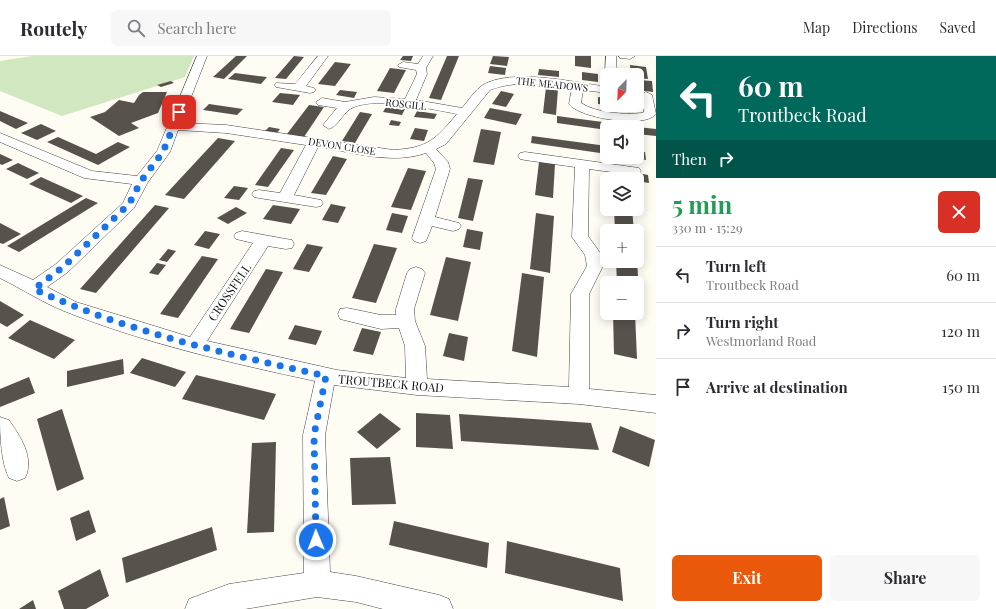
<!DOCTYPE html>
<html lang="en">
<head>
<meta charset="utf-8">
<style>
	:root { --surface:#fff; --page:#f7f7f7; --text:#2b2b33; --muted:#7c7c81; --line:#e1e1e2; --accent:#ea580c }
	body { margin:0; font-family:"Playfair Display",serif; background:var(--page); color:var(--text); height:100vh; display:flex; flex-direction:column; font-size:15px; white-space:nowrap }
	* { box-sizing:border-box; margin:0 }
	p { font-size:13px; color:var(--muted) }
	.icon { flex:none; width:22px; height:22px; fill:none; stroke:currentColor; stroke-width:2; stroke-linecap:round; stroke-linejoin:round }
	.map { position:relative; flex:1; overflow:hidden }
	.sheet { display:flex; flex-direction:column; background:var(--surface); width:340px }
	.sheet>* { flex:none }
	.hud { background:#00695c; color:#fff; overflow:hidden }
	.needle { width:26px; rotate:203deg }
	.tools { position:absolute; left:600px; top:12px; display:grid; gap:8px }
	.tools a { display:grid; place-items:center; width:44px; height:44px; border-radius:6px; background:var(--surface); box-shadow:0 2px 10px #0003; font-size:20px }
	.pin { position:absolute; display:grid; place-items:center; width:34px; height:34px; color:#fff; margin:-17px; border-radius:8px; box-shadow:0 2px 6px #0006 }
	.me { position:absolute; width:44px; margin:-22px; rotate:359deg; stroke-linejoin:round; filter:drop-shadow(0 0 3px #0008) }
	.turn { display:flex; align-items:center; gap:14px; height:84px; padding:0 16px; font-size:18px }
	.turn .icon { width:52px; height:52px; stroke-width:2.5 }
	.turn b { display:block; font-size:28px; line-height:34px }
	.then { display:flex; align-items:center; height:38px; padding:0 16px; background:#0003; gap:8px; font-size:15px }
	.round { display:grid; place-items:center; flex:none; width:42px; height:42px; border-radius:6px; background:var(--page) }
	.overview { display:flex; align-items:center; justify-content:space-between; height:68px; padding:0 16px }
	h1 { font-size:24px; font-weight:700; line-height:30px; color:#1e9e55 }
	.primary-button { display:flex; gap:8px; margin-top:auto; padding:8px 16px }
	.primary-button a { flex:1; height:46px; border-radius:6px; background:var(--accent); color:#fff; font-size:16px; font-weight:700; line-height:46px; text-align:center }
	.primary-button a+a { background:var(--page); color:var(--text) }
	ul { padding:0; list-style:none }
	li { display:flex; align-items:center; gap:12px; height:56px; padding:0 16px; border-top:1px solid var(--line) }
	li div { flex:1 }
	li b { display:block; font-size:15px }
	li em { font-style:normal }
	header { display:flex; align-items:center; gap:24px; box-sizing:border-box; height:56px; padding:0 20px; background:var(--surface); border-bottom:1px solid var(--line) }
	header strong { font-size:19px }
	nav { display:flex; gap:22px; margin-inline-start:auto; font-size:14px }
	.search { width:280px; height:36px; background:var(--page); display:flex; align-items:center; gap:10px; box-sizing:border-box; padding:0 14px; border-radius:6px; color:var(--muted); font-size:15px }
	main { display:flex; flex:1; min-height:0 }
	.map>svg:first-child { display:block }
	.green { fill:#d1e7bf }
	.building { fill:#58524d }
	.lines { fill:none; stroke-linecap:round; stroke-linejoin:round }
	.minor-casing { stroke:#434343; stroke-width:1 }
	.minor { fill:#fff; fill-rule:evenodd }
	.route { stroke:#1a73e8; stroke-width:7; stroke-dasharray:0 12.6 }
	.labels { text-anchor:middle; dominant-baseline:central; stroke-width:4; stroke-linejoin:round; paint-order:stroke }
	.far-street-label { font-size:10px; fill:#101010; stroke:#fff }
	.street-label { font-size:12px; fill:#101010; stroke:#fff }
</style>
</head>
<body>
<header>
<strong>Routely</strong>
<div class="search"><svg class="icon" aria-label="search" viewBox="0 0 24 24"><circle cx="10" cy="10" r="6"/><path d="M15 15l6 6"/></svg>Search here</div>
<nav><a>Map</a><a>Directions</a><a>Saved</a></nav>
</header>
<main>
<div class="map">
<svg width="656" height="553" viewBox="0 0 656 553">
	<rect width="100%" height="100%" fill="#fefcf3"/>
	<path class="green" d="M 32,0 L 194,0 L 185,21 L 62,60 L 0,35 L 0,5 Z"/>
	<g class="building">
		<path d="M 236,0 L 247,0 L 224,23 L 213,21 Z"/>
		<path d="M 294,0 L 304,1 L 286,23 L 275,22 Z"/>
		<path d="M 403,0 L 413,0 L 411,5 L 400,4 Z"/>
		<path d="M 447,0 L 459,0 L 441,44 L 429,42 Z"/>
		<path d="M 493,0 L 509,1 L 507,10 L 490,8 Z"/>
		<path d="M 575,0 L 591,0 L 591,12 L 575,10 Z"/>
		<path d="M 335,6 L 351,8 L 335,30 L 318,28 Z"/>
		<path d="M 630,9 L 646,11 L 648,23 L 637,22 L 637,19 L 631,19 Z"/>
		<path d="M 490,10 L 506,12 L 505,19 L 488,17 Z"/>
		<path d="M 390,12 L 406,14 L 394,37 L 377,35 Z"/>
		<path d="M 539,13 L 559,15 L 559,21 L 538,19 Z"/>
		<path d="M 582,16 L 598,18 L 598,26 L 582,24 Z"/>
		<path d="M 235,17 L 267,21 L 261,28 L 228,23 Z"/>
		<path d="M 637,24 L 652,25 L 653,36 L 637,34 Z"/>
		<path d="M 171,25 L 174,27 L 161,31 L 157,29 Z"/>
		<path d="M 546,31 L 558,33 L 556,59 L 543,57 Z"/>
		<path d="M 340,34 L 357,36 L 354,42 L 336,39 Z"/>
		<path d="M 501,35 L 514,38 L 506,51 L 492,48 Z"/>
		<path d="M 143,36 L 167,36 L 158,57 L 131,67 L 139,72 L 119,80 L 90,61 L 105,56 L 119,44 L 134,47 L 139,39 Z"/>
		<path d="M 280,37 L 300,39 L 293,49 L 272,46 Z"/>
		<path d="M 598,41 L 607,42 L 607,49 L 598,48 Z"/>
		<path d="M 209,48 L 243,53 L 237,59 L 203,54 Z"/>
		<path d="M 309,49 L 324,51 L 304,81 L 287,78 Z"/>
		<path d="M 386,51 L 405,53 L 402,59 L 383,56 Z"/>
		<path d="M 490,52 L 522,58 L 516,69 L 484,62 Z"/>
		<path d="M 0,55 L 28,67 L 16,73 L 0,65 Z"/>
		<path d="M 417,55 L 437,58 L 434,63 L 414,61 Z"/>
		<path d="M 360,56 L 372,58 L 355,87 L 342,85 Z"/>
		<path d="M 557,60 L 633,70 L 633,71 L 607,71 L 607,74 L 557,67 Z"/>
		<path d="M 391,64 L 401,66 L 399,70 L 389,69 Z"/>
		<path d="M 41,68 L 56,75 L 37,84 L 21,77 Z"/>
		<path d="M 269,71 L 280,73 L 277,77 L 265,75 Z"/>
		<path d="M 637,71 L 656,73 L 656,80 L 637,78 Z"/>
		<path d="M 415,72 L 428,74 L 424,85 L 410,83 Z"/>
		<path d="M 481,73 L 501,76 L 494,109 L 473,106 Z"/>
		<path d="M 532,80 L 607,90 L 607,98 L 531,87 Z"/>
		<path d="M 58,81 L 96,98 L 118,86 L 130,91 L 98,109 L 47,86 Z"/>
		<path d="M 218,82 L 235,85 L 184,143 L 165,139 Z"/>
		<path d="M 281,92 L 294,94 L 268,131 L 255,129 Z"/>
		<path d="M 637,95 L 645,96 L 646,104 L 637,102 Z"/>
		<path d="M 0,98 L 13,104 L 2,109 L 0,108 Z"/>
		<path d="M 333,100 L 347,103 L 326,139 L 311,137 Z"/>
		<path d="M 539,106 L 555,108 L 553,142 L 535,139 Z"/>
		<path d="M 18,107 L 39,117 L 27,123 L 6,113 Z"/>
		<path d="M 408,112 L 426,115 L 411,154 L 391,151 Z"/>
		<path d="M 627,115 L 648,119 L 649,127 L 637,125 L 637,123 L 628,123 Z"/>
		<path d="M 41,121 L 83,140 L 71,147 L 29,128 Z"/>
		<path d="M 468,122 L 483,124 L 473,165 L 458,162 Z"/>
		<path d="M 234,130 L 248,132 L 239,144 L 224,142 Z"/>
		<path d="M 86,142 L 98,147 L 19,196 L 7,190 Z"/>
		<path d="M 331,148 L 346,151 L 338,167 L 322,164 Z"/>
		<path d="M 155,149 L 169,152 L 96,237 L 80,233 Z"/>
		<path d="M 273,149 L 300,153 L 291,168 L 263,163 Z"/>
		<path d="M 236,151 L 247,157 L 228,168 L 217,162 Z"/>
		<path d="M 614,153 L 632,153 L 634,175 L 615,175 Z"/>
		<path d="M 392,157 L 408,160 L 402,177 L 386,174 Z"/>
		<path d="M 536,157 L 554,160 L 550,217 L 530,213 Z"/>
		<path d="M 0,167 L 21,178 L 3,188 L 0,187 Z"/>
		<path d="M 467,173 L 483,176 L 480,194 L 463,191 Z"/>
		<path d="M 205,175 L 220,178 L 209,193 L 194,189 Z"/>
		<path d="M 307,188 L 323,191 L 309,216 L 293,213 Z"/>
		<path d="M 374,188 L 397,192 L 376,247 L 352,242 Z"/>
		<path d="M 168,193 L 176,195 L 167,206 L 159,204 Z"/>
		<path d="M 202,200 L 218,203 L 178,262 L 160,258 Z"/>
		<path d="M 446,201 L 471,206 L 458,265 L 430,259 Z"/>
		<path d="M 616,205 L 637,205 L 639,235 L 637,234 L 637,227 L 617,227 Z"/>
		<path d="M 157,207 L 166,209 L 158,219 L 149,217 Z"/>
		<path d="M 266,213 L 283,216 L 249,277 L 230,273 Z"/>
		<path d="M 522,217 L 544,221 L 537,301 L 512,295 Z"/>
		<path d="M 0,245 L 24,259 L 7,271 L 0,267 Z"/>
		<path d="M 613,257 L 635,257 L 637,303 L 614,298 Z"/>
		<path d="M 30,264 L 75,284 L 54,303 L 8,282 Z"/>
		<path d="M 295,269 L 322,275 L 316,289 L 288,283 Z"/>
		<path d="M 362,272 L 381,276 L 373,299 L 353,295 Z"/>
		<path d="M 449,277 L 468,281 L 464,305 L 443,300 Z"/>
		<path d="M 142,302 L 186,316 L 175,331 L 130,317 Z"/>
		<path d="M 123,303 L 124,318 L 67,331 L 67,315 Z"/>
		<path d="M 196,319 L 276,338 L 264,364 L 182,343 Z"/>
		<path d="M 29,321 L 35,337 L 0,351 L 0,333 Z"/>
		<path d="M 62,353 L 84,423 L 57,435 L 37,363 Z"/>
		<path d="M 380,357 L 401,373 L 377,393 L 357,376 Z"/>
		<path d="M 416,357 L 450,359 L 453,393 L 416,391 Z"/>
		<path d="M 459,358 L 591,367 L 599,394 L 461,385 Z"/>
		<path d="M 620,370 L 655,384 L 649,411 L 612,396 Z"/>
		<path d="M 276,386 L 274,476 L 247,477 L 252,387 Z"/>
		<path d="M 390,401 L 396,448 L 352,449 L 350,402 Z"/>
		<path d="M 4,441 L 10,470 L 0,474 L 0,443 Z"/>
		<path d="M 89,454 L 96,476 L 76,485 L 70,462 Z"/>
		<path d="M 394,465 L 489,487 L 487,512 L 389,489 Z"/>
		<path d="M 212,471 L 217,494 L 126,527 L 122,502 Z"/>
		<path d="M 507,485 L 620,512 L 623,545 L 505,517 Z"/>
		<path d="M 100,513 L 109,540 L 86,553 L 64,553 L 58,535 Z"/>
		<path d="M 33,544 L 36,553 L 19,553 Z"/>
	</g>
	<g class="lines">
		<g class="minor-casing">
			<g id="minor">
				<path d="M 197,0 L 207,0 L 181,67 L 226,69 L 393,94 C 428,92 435,84 457,58 C 431,53 378,41 354,51 C 343,55 339,70 329,73 L 323,69 L 337,52 L 318,49 L 316,46 L 322,42 L 345,46 L 374,41 L 405,43 L 417,18 L 416,14 L 399,11 L 398,9 L 403,6 L 418,8 L 423,0 L 433,0 L 426,12 L 427,18 L 416,44 L 462,52 C 468,45 475,34 483,29 C 511,12 575,26 607,31 L 607,37 L 583,34 L 581,47 C 597,57 623,59 642,57 L 644,56 L 640,39 L 646,36 L 652,39 L 656,58 C 645,73 579,62 569,48 L 572,32 C 545,28 516,24 490,34 L 446,88 L 436,93 L 448,106 L 450,113 L 435,161 L 459,167 L 461,170 L 459,173 L 453,175 L 432,170 L 426,185 L 420,187 L 414,185 L 412,182 L 436,113 L 434,107 L 426,97 C 392,109 352,96 318,91 L 294,139 L 321,144 L 323,147 L 321,150 L 316,151 L 259,142 L 254,141 L 252,138 L 254,135 L 259,134 L 280,137 L 306,89 L 226,77 L 178,74 L 170,96 L 148,126 L 134,152 L 68,216 L 47,231 L 76,246 L 190,281 L 253,187 L 236,183 L 234,180 L 236,177 L 242,175 L 286,183 L 292,184 L 294,188 L 292,192 L 286,193 L 268,190 L 207,285 L 337,314 L 406,322 L 405,290 L 399,272 L 381,273 L 340,263 L 338,258 L 340,253 L 347,252 L 381,259 L 396,259 L 396,253 L 407,217 L 410,213 L 416,211 L 422,213 L 425,217 L 414,253 L 415,265 L 425,290 L 427,323 L 569,331 L 571,238 L 587,210 L 585,199 L 572,181 L 575,111 L 525,104 L 520,103 L 518,100 L 520,97 L 525,96 L 639,112 L 641,115 L 639,118 L 634,119 L 589,113 L 588,180 L 601,198 L 603,210 L 589,238 L 589,333 L 656,339 L 656,357 L 579,348 L 417,339 L 334,329 L 325,379 L 330,516 L 356,520 L 439,539 L 449,543 L 453,553 L 383,553 L 356,546 L 317,541 L 245,553 L 185,553 L 189,543 L 229,528 L 304,517 L 303,379 L 315,325 C 231,307 144,287 64,255 C 42,246 22,233 0,222 L 0,209 L 33,224 L 56,208 L 123,147 L 132,128 L 84,122 L 0,86 L 0,77 L 92,115 L 137,120 L 157,95 Z"/>
				<path d="M 318,0 L 328,0 L 306,30 L 314,32 L 316,34 L 314,36 L 310,37 L 276,31 L 274,29 L 276,27 L 295,28 Z"/>
				<path d="M 606,0 L 616,0 L 617,19 L 607,19 L 607,21 L 605,19 Z"/>
				<path d="M 619,0 L 635,0 L 630,3 L 620,2 Z"/>
				<path d="M 0,361 L 9,364 C 20,380 35,402 25,422 L 17,425 L 9,422 C 1,407 0,379 0,361 Z"/>
			</g>
		</g>
		<use href="#minor" class="minor"/>
	</g>
	<g class="lines">
		<path class="route" d="M 179,56 L 163,96 L 141,125 L 129,148 L 62,212 L 34,233 C 127,276 227,298 326,320 L 314,379 L 316,484"/>
	</g>
	<g class="labels">
		<g class="far-street-label">
			<text transform="translate(552 28) rotate(6)">THE MEADOWS</text>
			<text transform="translate(406 48) rotate(6)">ROSGILL</text>
			<text transform="translate(342 90) rotate(9)">DEVON CLOSE</text>
		</g>
		<g class="street-label">
			<text transform="translate(229 236) rotate(-56)">CROSSFELL</text>
			<text transform="translate(391 327) rotate(5)">TROUTBECK ROAD</text>
		</g>
	</g>
</svg>
<div class="tools">
<a><svg class="needle" viewBox="-14 -14 28 28"><path d="M0-13l5 13h-10z" fill="#e53935"/><path d="M0 13l5-13h-10z" fill="#7c7c81"/></svg></a>
<a><svg class="icon" aria-label="sound" viewBox="0 0 24 24"><path d="M4 9h4l5-4v14l-5-4H4zM17 9q2 3 0 6"/></svg></a>
<a><svg class="icon" aria-label="layers" viewBox="0 0 24 24"><path d="M12 4l9 5-9 5-9-5zM3 14l9 5 9-5"/></svg></a>
<a>+</a>
<a>−</a>
</div>
<div class="pin" style="left:179px;top:56px;background:#d93025"><svg class="icon" aria-label="arrive" viewBox="0 0 24 24"><path d="M6 21V4h12l-3 4 3 4H6"/></svg></div>
<svg class="me" style="left:316px;top:484px" viewBox="-20 -20 40 40"><circle r="17" fill="#1a73e8" stroke="#fff" stroke-width="3"/><path d="M0-11L8 9 0 5-8 9z" fill="#fff"/></svg>
</div>
<section class="sheet">
<div class="hud">
<div class="turn"><svg class="icon" aria-label="left" viewBox="0 0 24 24"><path d="M17 20v-9H6M10 6l-5 5 5 5"/></svg><div><b>60 m</b>Troutbeck Road</div></div>
<div class="then">Then<svg class="icon" aria-label="right" viewBox="0 0 24 24"><path d="M7 20v-9h11M14 6l5 5-5 5"/></svg></div>
</div>
<div class="overview"><div><h1>5 min</h1><p>330 m · 15:29</p></div><a class="round" style="background:#d93025;color:#fff"><svg class="icon" aria-label="close" viewBox="0 0 24 24"><path d="M6 6l12 12M18 6L6 18"/></svg></a></div>
<ul>
<li><svg class="icon" aria-label="left" viewBox="0 0 24 24"><path d="M17 20v-9H6M10 6l-5 5 5 5"/></svg><div><b>Turn left</b><p>Troutbeck Road</p></div><em>60 m</em></li>
<li><svg class="icon" aria-label="right" viewBox="0 0 24 24"><path d="M7 20v-9h11M14 6l5 5-5 5"/></svg><div><b>Turn right</b><p>Westmorland Road</p></div><em>120 m</em></li>
<li><svg class="icon" aria-label="arrive" viewBox="0 0 24 24"><path d="M6 21V4h12l-3 4 3 4H6"/></svg><div><b>Arrive at destination</b></div><em>150 m</em></li>
</ul>
<div class="primary-button"><a>Exit</a><a>Share</a></div>
</section>
</main>
</body>
</html>
